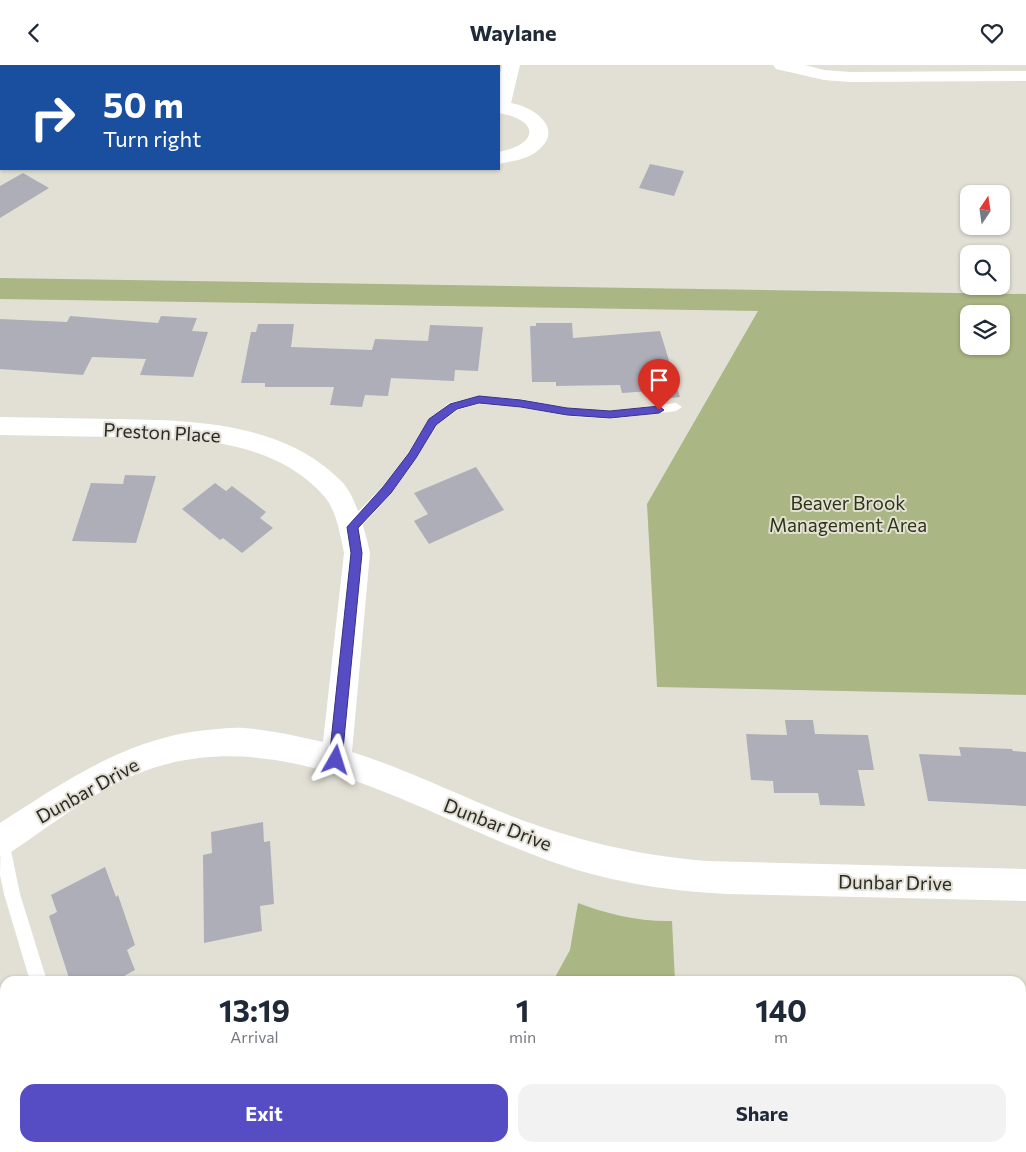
<!DOCTYPE html>
<html lang="en">
<head>
<meta charset="utf-8">
<style>
	:root { --surface:#fff; --page:#f2f2f3; --text:#1f2937; --muted:#747a83; --accent:#564dc5 }
	body { margin:0; font-family:Commissioner,sans-serif; background:var(--page); color:var(--text); height:100vh; display:flex; flex-direction:column; font-size:19px; white-space:nowrap }
	* { box-sizing:border-box; margin:0 }
	p { font-size:16px; color:var(--muted) }
	.icon { flex:none; width:28px; height:28px; fill:none; stroke:currentColor; stroke-width:2; stroke-linecap:round; stroke-linejoin:round }
	.map { position:relative; flex:1; overflow:hidden }
	.sheet { position:absolute; left:0px; top:911px; width:1026px; height:176px; display:flex; flex-direction:column; background:var(--surface); border-radius:15px 15px 0 0; box-shadow:0 1px 4px #0004 }
	.sheet>* { flex:none }
	.top-card { position:absolute; left:0px; top:0px; width:500px; height:105px; box-shadow:0 1px 4px #0004; background:#1a4fa0; color:#fff; overflow:hidden }
	.needle { width:32px; rotate:13deg }
	.buttons { position:absolute; left:960px; top:120px; display:grid; gap:10px }
	.buttons a { display:grid; place-items:center; width:50px; height:50px; border-radius:10px; background:var(--surface); box-shadow:0 1px 4px #0004; font-size:25px }
	.pin { position:absolute; display:grid; place-items:center; width:42px; height:42px; color:#fff; margin:-51px -21px; border-radius:50% 50% 50% 0; rotate:-45deg; box-shadow:0 0 5px #0007 }
	.pin .icon { rotate:45deg }
	.me { position:absolute; width:55px; margin:-28px; rotate:6deg; stroke-linejoin:round; filter:drop-shadow(0 0 4px #0008) }
	.turn { display:flex; align-items:center; gap:18px; height:105px; padding:0 20px; font-size:22px }
	.turn .icon { width:65px; height:65px; stroke-width:2.5 }
	.turn b { display:block; font-size:35px; line-height:42px }
	.eta { display:flex; justify-content:space-evenly; align-items:center; height:85px; text-align:center }
	.eta b { font-size:30px; font-weight:700; line-height:35px }
	.cta { display:flex; gap:10px; margin-top:auto; padding:10px 20px }
	.cta a { flex:1; height:58px; border-radius:15px; background:var(--accent); color:#fff; font-size:20px; font-weight:700; line-height:58px; text-align:center }
	.cta a+a { background:var(--page); color:var(--text) }
	header { display:flex; justify-content:space-between; align-items:center; height:65px; padding:0 20px; background:var(--surface); font-size:22px; font-weight:700 }
	.map>svg:first-child { display:block }
	.green { fill:#aab683; fill-rule:evenodd }
	.building { fill:#adaeb8 }
	.lines { fill:none; stroke-linecap:round; stroke-linejoin:round }
	.service { fill:#fff; fill-rule:evenodd }
	.minor { fill:#fff; fill-rule:evenodd }
	.route { fill:#564dc5; stroke:#383280 }
	.labels { text-anchor:middle; dominant-baseline:central; stroke-width:4; stroke-linejoin:round; paint-order:stroke }
	.street-label { font-size:19px; fill:#2b2a26; stroke:#e2e0d5 }
	.park-label { font-size:19px; fill:#2e3512; stroke:#e2e0d5 }
</style>
</head>
<body>
<header><svg class="icon" aria-label="back" viewBox="0 0 24 24"><path d="M15 5l-7 7 7 7"/></svg>Waylane<svg class="icon" aria-label="heart" viewBox="0 0 24 24"><path d="M12 20l-8-8c-3-5 5-10 8-4 3-6 11-1 8 4z"/></svg></header>
<div class="map">
<svg width="1026" height="1087" viewBox="0 0 1026 1087">
	<rect width="100%" height="100%" fill="#e2e0d5"/>
	<g class="green">
		<path d="M 0,213 L 1026,229 L 1026,630 L 657,622 L 647,439 L 758,246 L 0,234 ZM 969,249 L 1001,249 L 1001,281 L 969,281 Z"/>
		<path d="M 578,838 C 607,849 640,857 672,856 L 675,916 L 553,916 L 570,885 Z"/>
		<path d="M 464,1082 L 685,1082 L 685,1087 L 462,1087 Z"/>
	</g>
	<g class="building">
		<path d="M 650,99 L 684,106 L 674,131 L 639,123 Z"/>
		<path d="M 23,108 L 49,123 L 0,153 L 0,121 Z"/>
		<path d="M 70,251 L 158,258 L 161,251 L 197,253 L 192,266 L 208,267 L 193,312 L 140,310 L 146,294 L 92,292 L 83,310 L 0,304 L 0,254 L 67,257 Z"/>
		<path d="M 536,258 L 572,258 L 573,273 L 660,266 L 680,332 L 652,335 L 650,326 L 622,328 L 620,320 L 556,321 L 556,317 L 532,317 L 530,261 L 536,261 Z"/>
		<path d="M 258,259 L 294,259 L 291,282 L 372,285 L 375,274 L 428,276 L 430,260 L 483,262 L 478,306 L 455,305 L 454,316 L 391,313 L 388,331 L 365,330 L 362,342 L 330,340 L 334,322 L 265,322 L 265,318 L 241,318 L 251,267 L 256,267 Z"/>
		<path d="M 476,402 L 504,445 L 429,479 L 414,456 L 428,449 L 414,428 Z"/>
		<path d="M 125,410 L 156,411 L 136,478 L 72,476 L 91,418 L 123,419 Z"/>
		<path d="M 215,418 L 226,426 L 232,421 L 266,447 L 260,453 L 273,463 L 242,488 L 223,473 L 220,475 L 182,444 Z"/>
		<path d="M 785,655 L 813,655 L 815,669 L 868,670 L 874,705 L 858,705 L 865,741 L 820,740 L 818,728 L 774,728 L 773,716 L 751,715 L 746,669 L 787,670 Z"/>
		<path d="M 959,682 L 1012,684 L 1013,686 L 1026,687 L 1026,741 L 928,736 L 919,689 L 961,691 Z"/>
		<path d="M 263,757 L 264,777 L 270,776 L 274,839 L 260,841 L 262,866 L 204,878 L 203,790 L 212,788 L 211,767 Z"/>
		<path d="M 105,802 L 116,832 L 118,830 L 135,880 L 127,885 L 135,905 L 115,916 L 70,916 L 49,851 L 57,847 L 51,830 Z"/>
	</g>
	<g class="lines">
		<g class="service">
			<path d="M 479,331 L 521,334 L 567,343 L 610,346 L 676,338 L 682,342 L 676,346 L 610,354 L 567,351 L 521,342 L 479,339 L 457,345 L 437,360 L 416,394 L 391,429 L 357,466 L 352,467 L 347,466 L 345,462 L 347,458 L 383,421 L 408,388 L 429,354 L 449,338 Z"/>
			<path d="M 1,768 L 7,771 L 9,776 L 20,829 L 47,916 L 30,916 L 4,829 L 0,810 Z"/>
			<path d="M 151,1082 L 172,1082 L 174,1087 L 153,1087 Z"/>
		</g>
		<g class="minor">
			<path d="M 502,0 L 520,0 L 511,38 C 535,42 566,65 536,87 C 526,95 511,96 499,99 L 499,87 C 539,79 540,55 499,48 L 499,13 Z"/>
			<path d="M 773,0 L 805,0 L 824,5 L 850,7 L 1026,6 L 1026,16 L 850,17 L 824,15 L 776,4 Z"/>
			<path d="M 0,352 C 37,353 74,353 111,354 C 190,355 284,356 343,418 C 356,432 366,469 370,488 L 352,687 C 406,704 458,730 511,751 C 574,775 640,791 707,796 L 1026,804 L 1026,836 L 727,829 C 666,826 604,816 547,795 C 421,750 291,659 153,703 C 101,720 56,757 11,787 L 0,791 L 0,758 C 61,719 118,679 191,667 C 209,665 227,662 244,663 C 271,665 297,671 323,677 L 344,488 C 340,470 337,446 324,431 C 271,372 187,373 114,372 C 76,371 38,371 0,370 Z"/>
		</g>
	</g>
	<path class="route" d="M 479,331 L 521,335 L 567,343 L 610,346 L 659,341 L 664,345 L 659,348 L 610,353 L 567,350 L 521,342 L 479,338 L 457,344 L 436,360 L 416,393 L 391,428 L 358,463 L 362,488 L 342,695 L 340,699 L 336,700 L 331,699 L 329,695 L 351,488 L 347,462 L 383,422 L 409,388 L 429,354 L 450,339 Z"/>
	<g class="labels">
		<g class="street-label">
			<text transform="translate(162 367) rotate(3)">Preston Place</text>
			<text transform="translate(87 725) rotate(-29)">Dunbar Drive</text>
			<text transform="translate(498 759) rotate(21)">Dunbar Drive</text>
			<text transform="translate(895 817) rotate(1)">Dunbar Drive</text>
		</g>
		<g class="park-label">
			<text x="848" y="437">Beaver Brook<tspan x="848" dy="22">Management Area</tspan></text>
		</g>
	</g>
</svg>
<div class="buttons">
<a><svg class="needle" viewBox="-14 -14 28 28"><path d="M0-13l5 13h-10z" fill="#e53935"/><path d="M0 13l5-13h-10z" fill="#747a83"/></svg></a>
<a><svg class="icon" aria-label="search" viewBox="0 0 24 24"><circle cx="10" cy="10" r="6"/><path d="M15 15l6 6"/></svg></a>
<a><svg class="icon" aria-label="layers" viewBox="0 0 24 24"><path d="M12 4l9 5-9 5-9-5zM3 14l9 5 9-5"/></svg></a>
</div>
<div class="pin" style="left:659px;top:345px;background:#d93025"><svg class="icon" aria-label="arrive" viewBox="0 0 24 24"><path d="M6 21V4h12l-3 4 3 4H6"/></svg></div>
<svg class="me" style="left:336px;top:695px" viewBox="-20 -20 40 40"><path d="M0-17L14 15 0 8-14 15z" fill="#564dc5" stroke="#fff" stroke-width="4"/></svg>
<div class="top-card">
<div class="turn"><svg class="icon" aria-label="right" viewBox="0 0 24 24"><path d="M7 20v-9h11M14 6l5 5-5 5"/></svg><div><b>50 m</b>Turn right</div></div>
</div>
<section class="sheet">
<div class="eta">
<div><b>13:19</b><p>Arrival</p></div>
<div><b>1</b><p>min</p></div>
<div><b>140</b><p>m</p></div>
</div>
<div class="cta"><a>Exit</a><a>Share</a></div>
</section>
</div>
</body>
</html>
